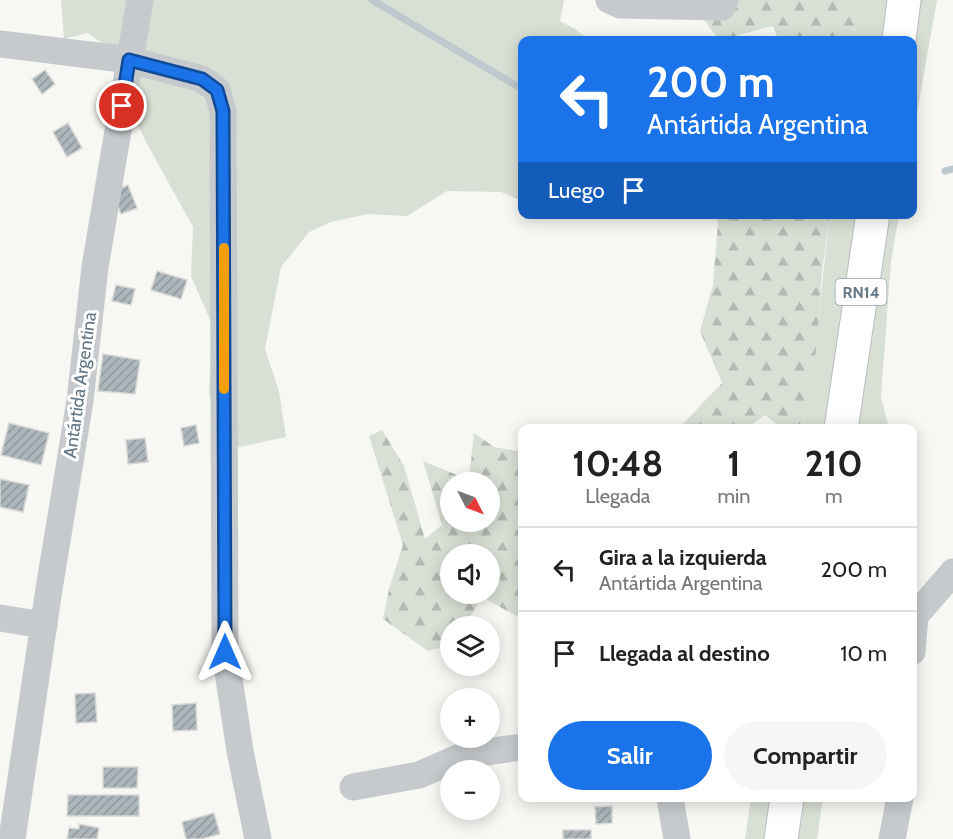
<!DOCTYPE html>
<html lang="es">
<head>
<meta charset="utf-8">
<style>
	:root { --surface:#fff; --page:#f6f6f6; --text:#222; --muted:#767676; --line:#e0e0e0; --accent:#1a73e8 }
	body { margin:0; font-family:Cabin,sans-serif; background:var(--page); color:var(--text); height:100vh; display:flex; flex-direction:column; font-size:22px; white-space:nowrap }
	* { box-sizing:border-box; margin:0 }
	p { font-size:20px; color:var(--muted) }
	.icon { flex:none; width:33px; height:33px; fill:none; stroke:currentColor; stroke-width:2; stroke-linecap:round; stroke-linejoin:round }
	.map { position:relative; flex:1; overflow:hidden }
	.drawer { position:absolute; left:518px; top:424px; width:399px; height:378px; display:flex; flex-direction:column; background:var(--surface); border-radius:12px; box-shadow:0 3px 15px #0003 }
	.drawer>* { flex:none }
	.top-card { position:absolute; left:518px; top:36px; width:399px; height:183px; border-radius:12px; box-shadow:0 3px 15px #0003; background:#1a73e8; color:#fff; overflow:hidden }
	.needle { width:39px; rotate:132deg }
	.tools { position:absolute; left:440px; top:472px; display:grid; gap:12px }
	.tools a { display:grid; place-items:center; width:60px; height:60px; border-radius:50%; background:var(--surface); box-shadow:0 3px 15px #0003; font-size:30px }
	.pin { position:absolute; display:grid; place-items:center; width:51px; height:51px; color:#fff; margin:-26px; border:3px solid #fff; border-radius:50%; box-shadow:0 2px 6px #0007 }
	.me { position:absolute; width:66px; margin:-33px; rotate:0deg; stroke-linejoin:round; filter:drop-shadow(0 0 4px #0008) }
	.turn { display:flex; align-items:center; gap:21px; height:126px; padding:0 30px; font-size:27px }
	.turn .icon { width:78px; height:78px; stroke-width:2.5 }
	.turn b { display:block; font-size:42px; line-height:51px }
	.then { display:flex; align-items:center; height:57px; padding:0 30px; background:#0003; gap:12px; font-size:22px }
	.eta { display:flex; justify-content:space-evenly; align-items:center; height:102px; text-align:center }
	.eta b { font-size:36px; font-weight:700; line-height:42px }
	.cta { display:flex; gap:12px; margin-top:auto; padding:12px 30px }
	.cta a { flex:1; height:69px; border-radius:36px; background:var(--accent); color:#fff; font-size:24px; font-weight:700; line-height:69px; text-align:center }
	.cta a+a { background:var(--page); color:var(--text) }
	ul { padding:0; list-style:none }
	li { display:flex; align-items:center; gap:18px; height:84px; padding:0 30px; border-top:2px solid var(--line) }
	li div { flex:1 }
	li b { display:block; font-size:22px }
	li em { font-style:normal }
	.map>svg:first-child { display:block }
	.grass { fill:#d8dfd4 }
	.forest { fill:url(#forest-firs); fill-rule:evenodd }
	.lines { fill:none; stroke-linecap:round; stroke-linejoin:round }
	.stream { stroke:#bdc9ce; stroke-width:7 }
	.building { fill:url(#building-hatch); stroke:#d8d8d6; stroke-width:1.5 }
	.highway-casing { stroke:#b8bcbf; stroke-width:35 }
	.minor { stroke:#c6cacd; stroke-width:27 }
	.highway { stroke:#fff; stroke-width:33 }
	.route-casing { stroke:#114b97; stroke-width:15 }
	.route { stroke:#1a73e8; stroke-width:10 }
	.slow { stroke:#f59e0b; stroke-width:10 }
	.labels { text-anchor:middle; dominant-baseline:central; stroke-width:6; stroke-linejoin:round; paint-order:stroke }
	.shield { fill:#fff; stroke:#92a0aa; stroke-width:1.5 }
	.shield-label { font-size:16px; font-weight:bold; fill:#637786 }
	.street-label { font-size:18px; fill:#637786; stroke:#fff }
</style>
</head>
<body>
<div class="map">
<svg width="953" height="839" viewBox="0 0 953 839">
	<defs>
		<pattern id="forest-firs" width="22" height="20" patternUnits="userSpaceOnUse" patternTransform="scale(1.5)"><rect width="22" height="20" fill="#d8dfd4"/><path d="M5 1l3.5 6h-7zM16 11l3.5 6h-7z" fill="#b3bab2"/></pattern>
		<pattern id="building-hatch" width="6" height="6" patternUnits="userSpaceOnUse" patternTransform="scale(1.5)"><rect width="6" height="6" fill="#acb5ba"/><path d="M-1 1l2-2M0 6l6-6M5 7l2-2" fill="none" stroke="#90989d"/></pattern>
	</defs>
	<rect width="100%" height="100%" fill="#f7f7f3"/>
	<g class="grass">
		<path d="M 61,0 L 564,0 L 560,21 L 575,29 L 589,40 L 522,40 L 522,201 L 501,192 L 447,191 L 407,216 L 368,214 L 331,222 L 309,232 L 281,267 L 265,349 L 279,391 L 286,437 L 225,450 L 209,393 L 212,324 L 191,276 L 193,227 L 145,140 L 128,104 L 129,60 L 87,33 L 64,39 Z"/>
		<path d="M 860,0 L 937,0 L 912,141 L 912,40 L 854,40 Z"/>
		<path d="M 830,215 L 899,215 L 891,261 L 881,396 L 889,429 L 799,429 L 807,414 Z"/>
		<path d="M 751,798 L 823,798 L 817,839 L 745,839 Z"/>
	</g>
	<g class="forest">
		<path d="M 696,0 L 860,0 L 854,40 L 778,40 L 773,26 L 719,40 L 704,20 Z"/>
		<path d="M 715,215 L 830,215 L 822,272 L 815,361 L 807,414 L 799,429 L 783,429 L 765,415 L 746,429 L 678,429 L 722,383 L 700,331 L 713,285 L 718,223 Z"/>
		<path d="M 382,430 L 404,466 L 425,539 L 442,525 L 423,461 L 469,480 L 474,433 L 494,447 L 522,452 L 522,619 L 482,597 L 464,627 L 450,627 L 450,645 L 428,651 L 383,619 L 389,589 L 403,545 L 369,436 ZM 450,483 L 489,483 L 489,522 L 450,522 ZM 450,555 L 489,555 L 489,594 L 450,594 Z"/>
	</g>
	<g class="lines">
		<g class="stream">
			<path d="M 372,0 L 522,89"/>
			<path d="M 945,171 L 953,169"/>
		</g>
	</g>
	<g class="building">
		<path d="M 45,70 L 55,84 L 42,94 L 32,79 Z"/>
		<path d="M 68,123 L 82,148 L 67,157 L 53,132 Z"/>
		<path d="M 128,185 L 137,208 L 121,214 L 112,192 Z"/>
		<path d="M 157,271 L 187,280 L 181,299 L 151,290 Z"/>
		<path d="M 116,285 L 135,289 L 131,305 L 112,301 Z"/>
		<path d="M 103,354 L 140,360 L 135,394 L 98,391 Z"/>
		<path d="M 9,423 L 49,433 L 41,465 L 1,455 Z"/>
		<path d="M 196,425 L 199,443 L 184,446 L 181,428 Z"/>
		<path d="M 145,438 L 148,462 L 128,464 L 126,440 Z"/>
		<path d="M 0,479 L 29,485 L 23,512 L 0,507 Z"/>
		<path d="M 95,693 L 97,722 L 76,723 L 75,694 Z"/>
		<path d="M 196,703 L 197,730 L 173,731 L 172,705 Z"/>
		<path d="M 103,767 L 138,767 L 137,788 L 103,788 Z"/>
		<path d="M 68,795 L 139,795 L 139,816 L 67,816 Z"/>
		<path d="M 612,806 L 612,823 L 596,824 L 595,807 Z"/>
		<path d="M 214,813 L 220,834 L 202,839 L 186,839 L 182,822 Z"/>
		<path d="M 79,824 L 99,828 L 97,839 L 67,839 L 69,828 L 79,829 Z"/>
		<rect x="563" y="830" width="28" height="9"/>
	</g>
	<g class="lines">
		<g class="highway-casing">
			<g id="highway">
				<path d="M 899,40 L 904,0"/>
				<path d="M 841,429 L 873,214"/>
				<path d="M 781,839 L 787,798"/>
			</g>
		</g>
		<g class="minor">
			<path d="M 140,0 L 130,60 L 202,79 L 217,90 L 223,111 L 225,652 L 240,751 L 258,839"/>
			<path d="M 609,0 L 620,5 L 722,7 L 725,0"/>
			<path d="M 0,44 L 130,60 L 95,267 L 80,401 L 49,589 L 12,839"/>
			<path d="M 0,618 L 44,625"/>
			<path d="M 912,652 L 915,616 L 953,572"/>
			<path d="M 353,787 L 419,775 L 465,755 L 522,747"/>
			<path d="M 670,798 L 677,839"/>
			<path d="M 892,839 L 900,798"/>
		</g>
		<use href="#highway" class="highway"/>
	</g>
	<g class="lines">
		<g class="route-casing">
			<path id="route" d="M 122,106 L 129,60 L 202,79 L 217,90 L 223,111 L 225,652"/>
		</g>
		<use href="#route" class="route"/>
		<path class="slow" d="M 224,248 L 224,389"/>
	</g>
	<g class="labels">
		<rect class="shield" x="835.5" y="279" width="51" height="26" rx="4.5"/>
		<g class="shield-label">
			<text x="861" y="292">RN14</text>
		</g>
		<g class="street-label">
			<text transform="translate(80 385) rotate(-82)">Antártida Argentina</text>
		</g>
	</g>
</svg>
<div class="tools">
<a><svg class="needle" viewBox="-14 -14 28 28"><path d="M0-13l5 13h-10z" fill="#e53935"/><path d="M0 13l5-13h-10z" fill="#767676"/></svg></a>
<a><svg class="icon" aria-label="sound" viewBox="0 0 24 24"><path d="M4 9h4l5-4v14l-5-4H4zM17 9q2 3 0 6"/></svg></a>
<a><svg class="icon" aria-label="layers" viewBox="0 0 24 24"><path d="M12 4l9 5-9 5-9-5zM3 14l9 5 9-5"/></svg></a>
<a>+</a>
<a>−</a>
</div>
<div class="pin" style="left:122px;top:106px;background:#d93025"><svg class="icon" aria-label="arrive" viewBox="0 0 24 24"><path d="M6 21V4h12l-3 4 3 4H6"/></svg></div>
<svg class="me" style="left:225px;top:652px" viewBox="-20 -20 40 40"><path d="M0-17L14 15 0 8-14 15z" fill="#1a73e8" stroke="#fff" stroke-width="4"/></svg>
<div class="top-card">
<div class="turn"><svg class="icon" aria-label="left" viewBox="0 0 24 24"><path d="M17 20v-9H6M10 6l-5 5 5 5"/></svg><div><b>200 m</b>Antártida Argentina</div></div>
<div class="then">Luego<svg class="icon" aria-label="arrive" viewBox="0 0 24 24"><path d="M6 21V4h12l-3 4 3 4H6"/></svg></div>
</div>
<section class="drawer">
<div class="eta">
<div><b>10:48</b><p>Llegada</p></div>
<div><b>1</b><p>min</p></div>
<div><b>210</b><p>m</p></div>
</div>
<ul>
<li><svg class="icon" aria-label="left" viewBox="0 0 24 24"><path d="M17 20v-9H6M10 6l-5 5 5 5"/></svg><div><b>Gira a la izquierda</b><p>Antártida Argentina</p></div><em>200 m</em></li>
<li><svg class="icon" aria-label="arrive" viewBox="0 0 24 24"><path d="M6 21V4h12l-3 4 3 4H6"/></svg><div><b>Llegada al destino</b></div><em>10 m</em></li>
</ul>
<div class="cta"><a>Salir</a><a>Compartir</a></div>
</section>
</div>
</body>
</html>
